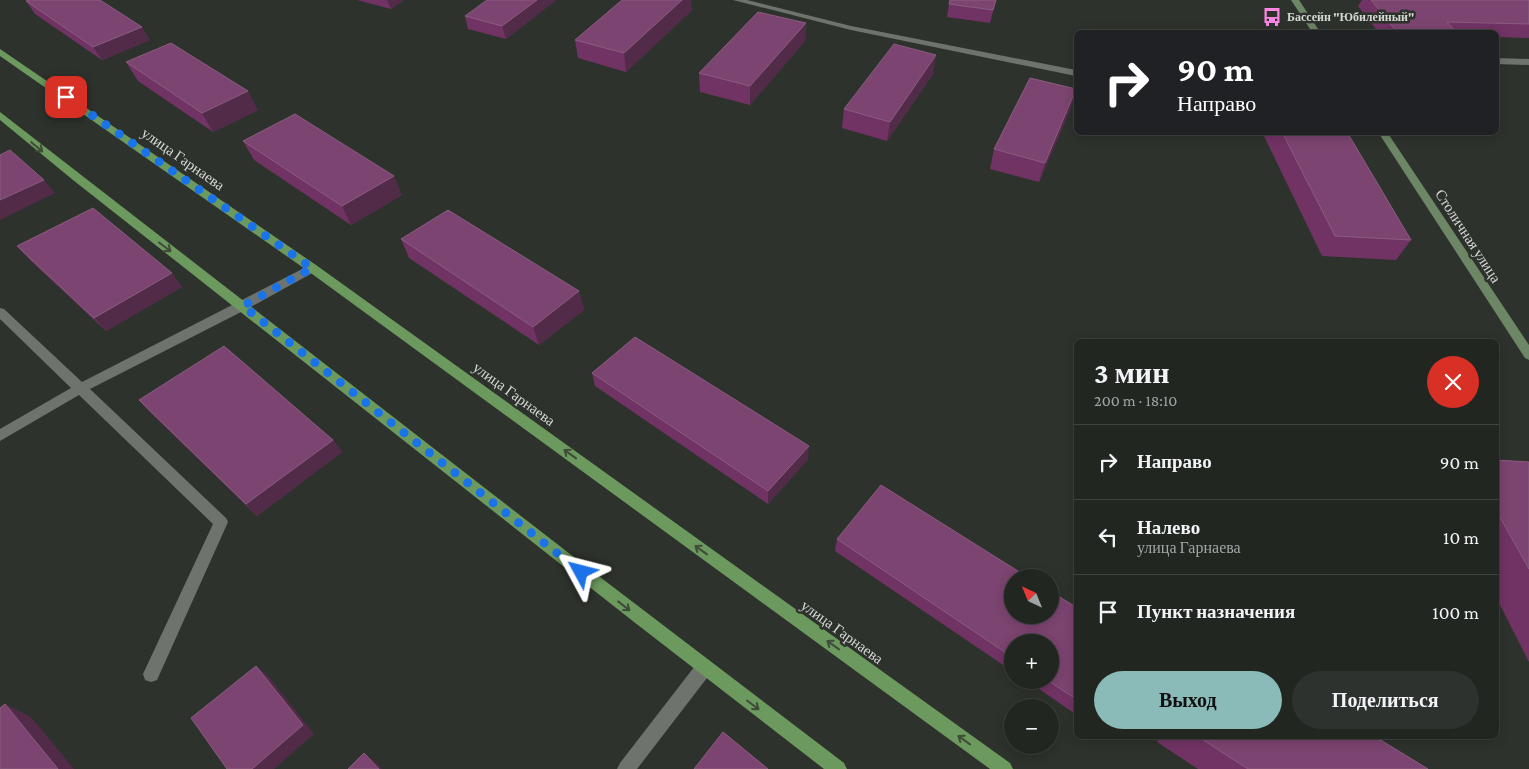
<!DOCTYPE html>
<html lang="ru">
<head>
<meta charset="utf-8">
<style>
	:root { --surface:#222621; --page:#2e322e; --text:#f1f3f6; --muted:#a2a5a5; --line:#3f433f; --accent:#8bbbb9 }
	body { margin:0; font-family:"Crimson Pro",serif; background:var(--page); color:var(--text); height:100vh; display:flex; flex-direction:column; font-size:19px; white-space:nowrap }
	* { box-sizing:border-box; margin:0 }
	p { font-size:16px; color:var(--muted) }
	.icon { flex:none; width:28px; height:28px; fill:none; stroke:currentColor; stroke-width:2; stroke-linecap:round; stroke-linejoin:round }
	.map { position:relative; flex:1; overflow:hidden }
	.drawer { position:absolute; left:1074px; top:339px; width:425px; height:400px; display:flex; flex-direction:column; background:var(--surface); border-radius:8px; box-shadow:0 2px 12px #0003,0 0 0 1px var(--line) }
	.drawer>* { flex:none }
	.banner { position:absolute; left:1074px; top:30px; width:425px; height:105px; border-radius:8px; box-shadow:0 2px 12px #0003,0 0 0 1px var(--line); background:#202124; color:#fff; overflow:hidden }
	.needle { width:32px; rotate:317deg }
	.controls { position:absolute; left:1004px; top:569px; display:grid; gap:10px }
	.controls a { display:grid; place-items:center; width:55px; height:55px; border-radius:50%; background:var(--surface); box-shadow:0 2px 12px #0003,0 0 0 1px var(--line); font-size:25px }
	.pin { position:absolute; display:grid; place-items:center; width:42px; height:42px; color:#fff; margin:-21px; border-radius:10px; box-shadow:0 2px 8px #0006 }
	.me { position:absolute; width:55px; margin:-28px; rotate:308deg; stroke-linejoin:round; filter:drop-shadow(0 0 4px #0008) }
	.turn { display:flex; align-items:center; gap:18px; height:105px; padding:0 20px; font-size:22px }
	.turn .icon { width:65px; height:65px; stroke-width:2.5 }
	.turn b { display:block; font-size:35px; line-height:42px }
	.round { display:grid; place-items:center; flex:none; width:52px; height:52px; border-radius:26px; background:var(--page) }
	.overview { display:flex; align-items:center; justify-content:space-between; height:85px; padding:0 20px }
	h1 { font-size:30px; font-weight:700; line-height:38px }
	.cta { display:flex; gap:10px; margin-top:auto; padding:10px 20px }
	.cta a { flex:1; height:58px; border-radius:30px; background:var(--accent); color:#111; font-size:20px; font-weight:700; line-height:58px; text-align:center }
	.cta a+a { background:var(--page); color:var(--text) }
	ul { padding:0; list-style:none }
	li { display:flex; align-items:center; gap:15px; height:75px; padding:0 20px; border-top:1px solid var(--line) }
	li div { flex:1 }
	li b { display:block; font-size:19px }
	li em { font-style:normal }
	.map>svg:first-child { display:block }
	.lines { fill:none; stroke-linecap:round; stroke-linejoin:round }
	.lane { fill:#6e746d; fill-rule:evenodd }
	.street { fill:#6e746d; fill-rule:evenodd }
	.secondary { fill:#6d8665; fill-rule:evenodd }
	.primary { fill:#6c995d; fill-rule:evenodd }
	.wall { fill:#713364 }
	.shaded-wall { fill:#512b48 }
	.building { fill:#7c4470; stroke:#8a5c80 }
	.oneway { stroke:#3e4c38 }
	.route { stroke:#1a73e8; stroke-width:9; stroke-dasharray:0 16.2 }
	.labels { text-anchor:middle; dominant-baseline:central; stroke-width:5; stroke-linejoin:round; paint-order:stroke }
	.far-poi-label { font-size:12px; font-weight:bold; fill:#d6d9d5; stroke:#2e322c; text-anchor:start }
	.street-label { font-size:15px; fill:#d6d9d5; stroke:#2e322c }
</style>
</head>
<body>
<div class="map">
<svg width="1529" height="769" viewBox="0 0 1529 769">
	<rect width="100%" height="100%" fill="#2e322c"/>
	<g class="lines">
		<g class="lane">
			<path d="M 733,0 L 747,0 L 851,26 L 1076,70 L 1076,76 L 851,30 Z"/>
			<path d="M 1496,58 L 1529,59 L 1529,65 L 1496,64 Z"/>
		</g>
		<g class="street">
			<path d="M 312,264 L 316,265 L 318,268 L 316,271 L 247,309 L 90,389 L 226,518 L 228,522 L 157,680 L 151,682 L 145,680 L 143,674 L 213,524 L 79,395 L 0,441 L 0,429 L 71,388 L 0,319 L 0,308 L 4,309 L 82,382 Z"/>
			<path d="M 704,660 L 710,662 L 712,668 L 710,674 L 637,769 L 617,769 L 620,763 L 698,662 Z"/>
		</g>
		<g class="secondary">
			<path d="M 1291,0 L 1299,0 L 1320,32 L 1312,32 Z"/>
			<path d="M 1378,132 L 1387,132 L 1529,345 L 1529,360 L 1525,358 Z"/>
		</g>
		<g class="primary">
			<path d="M 0,49 L 316,265 L 1010,763 L 1013,769 L 990,769 L 308,271 L 0,56 Z"/>
			<path d="M 0,112 L 579,561 L 844,763 L 847,769 L 824,769 L 634,622 L 73,180 L 0,120 Z"/>
		</g>
	</g>
	<g class="wall">
		<path d="M 357,0 L 404,0 L 391,9 Z"/>
		<path d="M 556,0 L 506,39 L 468,29 L 465,16 Z"/>
		<path d="M 996,0 L 990,23 L 947,17 L 949,4 Z"/>
		<path d="M 1362,0 L 1528,0 L 1529,1 L 1529,38 L 1496,37 L 1496,32 L 1378,32 L 1358,6 Z"/>
		<path d="M 26,1 L 150,40 L 102,60 L 35,14 Z"/>
		<path d="M 692,10 L 626,72 L 578,58 L 575,40 Z"/>
		<path d="M 806,23 L 805,41 L 750,105 L 700,92 L 699,73 Z"/>
		<path d="M 126,62 L 258,110 L 213,132 L 138,81 Z"/>
		<path d="M 933,74 L 887,141 L 842,128 L 844,109 Z"/>
		<path d="M 1071,108 L 1039,182 L 990,169 L 994,149 Z"/>
		<path d="M 1262,132 L 1347,132 L 1411,240 L 1396,260 L 1322,256 Z"/>
		<path d="M 243,141 L 402,195 L 351,225 L 254,160 Z"/>
		<path d="M 401,239 L 579,291 L 584,310 L 539,345 L 409,258 Z"/>
		<path d="M 17,246 L 182,287 L 106,331 L 30,260 Z"/>
		<path d="M 592,373 L 808,459 L 768,504 L 595,386 Z"/>
		<path d="M 139,400 L 333,440 L 342,452 L 257,516 L 151,413 Z"/>
		<path d="M 1496,460 L 1529,462 L 1529,662 L 1496,597 Z"/>
		<path d="M 837,539 L 1076,607 L 1076,710 L 1074,713 L 1026,680 L 1050,680 L 1012,642 L 1012,671 L 835,551 Z"/>
		<path d="M 1159,736 L 1374,736 L 1428,769 L 1198,769 L 1157,742 Z"/>
	</g>
	<g class="shaded-wall">
		<path d="M 387,0 L 404,0 L 391,9 Z"/>
		<path d="M 537,0 L 556,0 L 506,39 L 502,26 Z"/>
		<path d="M 682,0 L 691,0 L 692,10 L 626,72 L 624,53 Z"/>
		<path d="M 806,23 L 805,41 L 750,105 L 750,86 Z"/>
		<path d="M 142,27 L 150,40 L 102,60 L 93,47 Z"/>
		<path d="M 936,55 L 933,74 L 887,141 L 890,122 Z"/>
		<path d="M 1076,90 L 1071,108 L 1039,182 L 1045,163 Z"/>
		<path d="M 248,91 L 258,110 L 213,132 L 202,113 Z"/>
		<path d="M 394,176 L 402,195 L 351,225 L 342,206 Z"/>
		<path d="M 44,180 L 55,193 L 0,220 L 0,200 Z"/>
		<path d="M 172,273 L 182,287 L 106,331 L 94,318 Z"/>
		<path d="M 579,291 L 584,310 L 539,345 L 533,327 Z"/>
		<path d="M 333,440 L 342,452 L 257,516 L 246,504 Z"/>
		<path d="M 809,446 L 808,459 L 768,504 L 768,491 Z"/>
		<path d="M 256,666 L 268,676 L 314,734 L 274,769 L 252,769 Z"/>
		<path d="M 5,704 L 31,717 L 74,769 L 58,769 Z"/>
		<path d="M 364,753 L 375,762 L 382,769 L 379,769 Z"/>
	</g>
	<g class="building">
		<path d="M 30,0 L 100,0 L 142,27 L 93,47 L 26,1 Z"/>
		<path d="M 487,0 L 537,0 L 502,26 L 465,16 Z"/>
		<path d="M 622,0 L 682,0 L 624,53 L 575,40 Z"/>
		<path d="M 950,0 L 996,0 L 993,10 L 949,4 Z"/>
		<path d="M 1371,0 L 1528,0 L 1529,1 L 1529,24 L 1447,22 L 1456,32 L 1397,32 Z"/>
		<path d="M 758,12 L 806,23 L 750,86 L 699,73 Z"/>
		<path d="M 171,43 L 248,91 L 202,113 L 126,62 Z"/>
		<path d="M 894,44 L 936,55 L 890,122 L 844,109 Z"/>
		<path d="M 1030,78 L 1076,89 L 1045,163 L 994,149 Z"/>
		<path d="M 295,114 L 394,176 L 342,206 L 243,141 Z"/>
		<path d="M 1282,132 L 1347,132 L 1411,240 L 1335,236 Z"/>
		<path d="M 10,150 L 44,180 L 0,200 L 0,155 Z"/>
		<path d="M 93,208 L 172,273 L 94,318 L 17,246 Z"/>
		<path d="M 448,210 L 579,291 L 533,327 L 401,239 Z"/>
		<path d="M 635,337 L 809,446 L 768,491 L 592,373 Z"/>
		<path d="M 224,346 L 333,440 L 246,504 L 139,400 Z"/>
		<path d="M 1496,460 L 1529,462 L 1529,569 L 1496,510 Z"/>
		<path d="M 881,485 L 1029,578 L 1012,578 L 1012,615 L 1050,615 L 1050,591 L 1076,607 L 1076,699 L 1047,680 L 1050,680 L 1050,642 L 1012,642 L 1012,657 L 837,539 Z"/>
		<path d="M 256,666 L 303,725 L 252,769 L 227,769 L 191,718 Z"/>
		<path d="M 5,704 L 58,769 L 0,769 L 0,708 Z"/>
		<path d="M 723,732 L 768,769 L 694,769 Z"/>
		<path d="M 1197,736 L 1374,736 L 1428,769 L 1248,769 Z"/>
		<path d="M 364,753 L 379,769 L 348,769 Z"/>
	</g>
	<defs><path id="oneway-shaft" d="M-6 0H5M1.5-3L5.5 0L1.5 3" fill="none" stroke-width="1.6" stroke-linecap="round" stroke-linejoin="round" transform="scale(1.25)"/></defs>
	<g class="oneway">
		<use href="#oneway-shaft" transform="translate(37 147) rotate(40)"/>
		<use href="#oneway-shaft" transform="translate(165 247) rotate(37)"/>
		<use href="#oneway-shaft" transform="translate(570 454) rotate(-144)"/>
		<use href="#oneway-shaft" transform="translate(701 550) rotate(-144)"/>
		<use href="#oneway-shaft" transform="translate(624 606) rotate(38)"/>
		<use href="#oneway-shaft" transform="translate(833 645) rotate(-144)"/>
		<use href="#oneway-shaft" transform="translate(753 705) rotate(37)"/>
		<use href="#oneway-shaft" transform="translate(964 740) rotate(-144)"/>
	</g>
	<g class="lines">
		<path class="route" d="M 66,97 L 312,268 L 243,306 L 581,572"/>
	</g>
	<defs>
		<g id="bus-bare" transform="scale(1.5)"><path d="M-5-6H5V4H4V6H2V4H-2V6H-4V4H-5ZM-3.5-4V0h7V-4ZM-3.5 1.2v1.5H-2V1.2ZM2 1.2v1.5H3.5V1.2Z" fill="#fd86e2" stroke="#2e322c" stroke-width="2.5" paint-order="stroke"/></g>
	</defs>
	<g fill-rule="evenodd">
		<use href="#bus-bare" x="1272" y="17"/>
	</g>
	<g class="labels">
		<g class="far-poi-label">
			<text x="1287" y="17">Бассейн "Юбилейный"</text>
		</g>
		<g class="street-label">
			<text transform="translate(183 159) rotate(35)">улица Гарнаева</text>
			<text transform="translate(1468 236) rotate(57)">Столичная улица</text>
			<text transform="translate(514 394) rotate(36)">улица Гарнаева</text>
			<text transform="translate(842 632) rotate(36)">улица Гарнаева</text>
		</g>
	</g>
</svg>
<div class="controls">
<a><svg class="needle" viewBox="-14 -14 28 28"><path d="M0-13l5 13h-10z" fill="#e53935"/><path d="M0 13l5-13h-10z" fill="#a2a5a5"/></svg></a>
<a>+</a>
<a>−</a>
</div>
<div class="pin" style="left:66px;top:97px;background:#d93025"><svg class="icon" aria-label="arrive" viewBox="0 0 24 24"><path d="M6 21V4h12l-3 4 3 4H6"/></svg></div>
<svg class="me" style="left:581px;top:572px" viewBox="-20 -20 40 40"><path d="M0-17L14 15 0 8-14 15z" fill="#1a73e8" stroke="#fff" stroke-width="4"/></svg>
<div class="banner">
<div class="turn"><svg class="icon" aria-label="right" viewBox="0 0 24 24"><path d="M7 20v-9h11M14 6l5 5-5 5"/></svg><div><b>90 m</b>Направо</div></div>
</div>
<section class="drawer">
<div class="overview"><div><h1>3 мин</h1><p>200 m · 18:10</p></div><a class="round" style="background:#d93025;color:#fff"><svg class="icon" aria-label="close" viewBox="0 0 24 24"><path d="M6 6l12 12M18 6L6 18"/></svg></a></div>
<ul>
<li><svg class="icon" aria-label="right" viewBox="0 0 24 24"><path d="M7 20v-9h11M14 6l5 5-5 5"/></svg><div><b>Направо</b></div><em>90 m</em></li>
<li><svg class="icon" aria-label="left" viewBox="0 0 24 24"><path d="M17 20v-9H6M10 6l-5 5 5 5"/></svg><div><b>Налево</b><p>улица Гарнаева</p></div><em>10 m</em></li>
<li><svg class="icon" aria-label="arrive" viewBox="0 0 24 24"><path d="M6 21V4h12l-3 4 3 4H6"/></svg><div><b>Пункт назначения</b></div><em>100 m</em></li>
</ul>
<div class="cta"><a>Выход</a><a>Поделиться</a></div>
</section>
</div>
</body>
</html>
